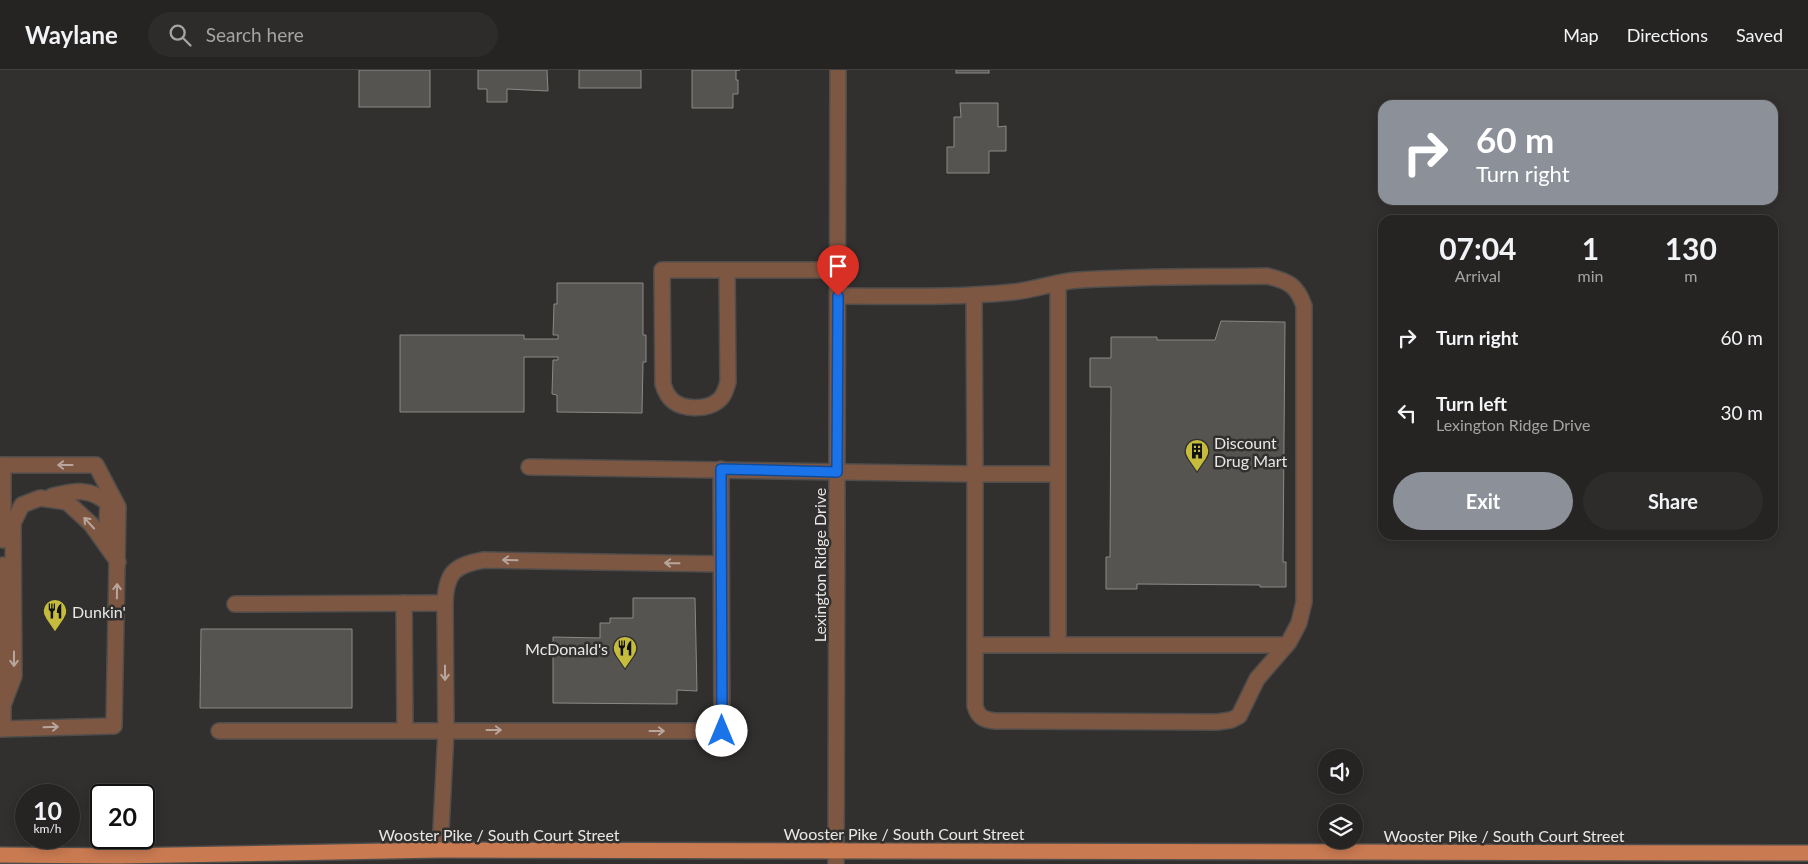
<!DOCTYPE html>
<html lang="en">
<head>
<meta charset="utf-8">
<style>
	:root { --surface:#262422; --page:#2e2c2a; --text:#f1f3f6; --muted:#a4a4a5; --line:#424140; --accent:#8c9099 }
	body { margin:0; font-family:Lato,sans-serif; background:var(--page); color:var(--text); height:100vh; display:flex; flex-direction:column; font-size:19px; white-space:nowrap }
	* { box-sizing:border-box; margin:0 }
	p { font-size:16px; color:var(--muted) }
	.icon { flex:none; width:28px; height:28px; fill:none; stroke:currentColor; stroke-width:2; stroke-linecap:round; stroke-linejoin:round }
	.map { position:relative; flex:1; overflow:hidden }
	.drawer { position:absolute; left:1378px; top:145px; width:400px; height:325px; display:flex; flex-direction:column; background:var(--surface); border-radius:15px; box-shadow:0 2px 12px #0003,0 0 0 1px var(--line) }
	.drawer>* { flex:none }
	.guide { position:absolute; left:1378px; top:30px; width:400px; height:105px; border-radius:15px; box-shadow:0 2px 12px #0003,0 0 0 1px var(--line); background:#8c9099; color:#fff; overflow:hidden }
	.tools { position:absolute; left:1318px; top:679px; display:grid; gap:10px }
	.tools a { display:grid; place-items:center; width:45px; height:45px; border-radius:50%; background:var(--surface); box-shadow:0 2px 12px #0003,0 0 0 1px var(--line); font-size:25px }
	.speed { position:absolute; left:15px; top:714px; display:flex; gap:10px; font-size:25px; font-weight:700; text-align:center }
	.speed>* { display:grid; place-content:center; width:65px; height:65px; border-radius:50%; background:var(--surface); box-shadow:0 2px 12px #0003,0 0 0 1px var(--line); line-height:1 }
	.speed small { font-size:12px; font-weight:400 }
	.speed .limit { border:2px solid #111; border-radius:8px; background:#fff; color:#111 }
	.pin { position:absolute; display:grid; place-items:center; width:42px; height:42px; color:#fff; margin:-51px -21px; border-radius:50% 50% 50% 0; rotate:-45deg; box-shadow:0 0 5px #0007 }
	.pin .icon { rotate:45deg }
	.me { position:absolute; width:55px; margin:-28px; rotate:0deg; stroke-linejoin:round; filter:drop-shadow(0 0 4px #0008) }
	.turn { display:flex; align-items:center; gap:18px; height:105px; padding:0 15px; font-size:22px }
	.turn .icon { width:65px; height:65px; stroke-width:2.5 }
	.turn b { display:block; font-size:35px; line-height:42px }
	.eta { display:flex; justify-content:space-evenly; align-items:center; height:85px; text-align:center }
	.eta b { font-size:30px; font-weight:700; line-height:35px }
	.primary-button { display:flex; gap:10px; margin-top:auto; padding:10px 15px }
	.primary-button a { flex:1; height:58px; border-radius:30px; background:var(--accent); color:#fff; font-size:20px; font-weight:700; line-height:58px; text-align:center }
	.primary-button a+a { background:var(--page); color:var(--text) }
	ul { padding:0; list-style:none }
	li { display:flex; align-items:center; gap:15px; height:75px; padding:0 15px }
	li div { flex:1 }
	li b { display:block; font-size:19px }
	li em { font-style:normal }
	header { display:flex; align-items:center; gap:30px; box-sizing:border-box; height:70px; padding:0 25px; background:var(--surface); border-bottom:1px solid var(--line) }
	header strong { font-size:24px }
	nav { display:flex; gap:28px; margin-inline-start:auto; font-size:18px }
	.search { width:350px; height:45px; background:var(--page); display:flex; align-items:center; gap:12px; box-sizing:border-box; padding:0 18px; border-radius:28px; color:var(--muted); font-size:19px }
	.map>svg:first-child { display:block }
	.building { fill:#565451; stroke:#8b8986 }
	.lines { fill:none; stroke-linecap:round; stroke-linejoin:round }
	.minor-casing { stroke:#4f4d4b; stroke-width:18 }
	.major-casing { stroke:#4f4d4b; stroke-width:18 }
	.minor { stroke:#7e5743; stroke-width:15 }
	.major { stroke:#c97a51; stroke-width:15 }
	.oneway { stroke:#b8a69d }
	.route-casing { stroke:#114b97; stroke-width:12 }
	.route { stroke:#1a73e8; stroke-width:9 }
	.labels { text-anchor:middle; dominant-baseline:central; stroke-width:5; stroke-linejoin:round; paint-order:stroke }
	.poi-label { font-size:16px; fill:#e8e7e6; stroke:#32302e; text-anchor:start }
	.street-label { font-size:16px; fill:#e8e7e6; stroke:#32302e }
</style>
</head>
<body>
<header>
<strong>Waylane</strong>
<div class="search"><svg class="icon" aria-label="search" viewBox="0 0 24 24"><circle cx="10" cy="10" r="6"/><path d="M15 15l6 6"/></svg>Search here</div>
<nav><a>Map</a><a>Directions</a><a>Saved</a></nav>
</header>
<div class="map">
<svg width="1808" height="794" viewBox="0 0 1808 794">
	<rect width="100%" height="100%" fill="#32302e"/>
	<g class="building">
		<rect x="359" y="0" width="71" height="37"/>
		<path d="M 478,0 L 547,0 L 548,21 L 507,19 L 507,32 L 487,32 L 487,19 L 478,19 Z"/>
		<rect x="579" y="0" width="62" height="18"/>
		<path d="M 692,0 L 740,0 L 736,0 L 736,10 L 738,10 L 738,24 L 733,24 L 733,38 L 692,38 Z"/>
		<rect x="956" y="0" width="33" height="3"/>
		<path d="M 960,33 L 998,33 L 998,57 L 1006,56 L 1006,81 L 989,81 L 989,103 L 947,103 L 947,77 L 954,77 L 954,47 L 961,47 Z"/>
		<path d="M 557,213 L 643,213 L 643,265 L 646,265 L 646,292 L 643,292 L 642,343 L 557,342 L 557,325 L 552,324 L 553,290 L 558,290 L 558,287 L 524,287 L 524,342 L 400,342 L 400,265 L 524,265 L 524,269 L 558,269 L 558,265 L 553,265 L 554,234 L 557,234 Z"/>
		<path d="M 1221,251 L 1285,252 L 1283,492 L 1286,492 L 1286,517 L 1260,517 L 1260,515 L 1137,514 L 1137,519 L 1106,519 L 1106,487 L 1110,487 L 1111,317 L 1090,317 L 1090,288 L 1111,288 L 1111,267 L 1157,267 L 1157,270 L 1215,270 Z"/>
		<path d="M 633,528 L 695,528 L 697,621 L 677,620 L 677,634 L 553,633 L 553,567 L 600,568 L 600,553 L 610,553 L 610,548 L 633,548 Z"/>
		<path d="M 201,559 L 352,559 L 352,638 L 200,638 Z"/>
	</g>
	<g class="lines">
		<g class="minor-casing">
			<g id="minor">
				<path d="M 727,200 L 728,312 C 726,319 724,326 719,330 C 708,340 684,340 673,331 C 667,326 665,321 663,314 L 662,200 L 838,200"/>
				<path d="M 1058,213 L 1058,575"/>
				<path d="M 974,225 L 975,404 L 1057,404"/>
				<path d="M 0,395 L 96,395 L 118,437 L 114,656 L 0,659"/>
				<path d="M 529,397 L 975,404 L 975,636 C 978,647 984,650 995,651 L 1217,652 L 1231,650 L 1239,646 L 1257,609 L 1289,572 L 1299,553 L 1304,532 L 1304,236 C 1297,215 1288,211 1267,206 C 1205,207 1142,206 1080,210 C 1057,211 1036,220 1013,222 C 955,228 897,226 838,226"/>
				<path d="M 52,426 C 75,421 89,417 108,433 L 106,475"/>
				<path d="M 3,470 L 3,395"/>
				<path d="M 404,533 L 405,660"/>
				<path d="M 235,534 L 445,533"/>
				<path d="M 975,575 L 1286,575"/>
				<path d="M 3,635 L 14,606 L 13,453 L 22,435 L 40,428 L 67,432 L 91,454 L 118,492"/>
				<path d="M 3,659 L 3,495"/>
				<path d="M 219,661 L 722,661 L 721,399"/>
				<path d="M 440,780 L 446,661 L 445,533 C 446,503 454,495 484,490 L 721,494"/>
				<path d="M 836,794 L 838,0"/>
			</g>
		</g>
		<g class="major-casing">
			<path id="major" d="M 0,785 L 118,786 L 440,780 L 1808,783"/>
		</g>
		<use href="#minor" class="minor"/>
		<use href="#major" class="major"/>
	</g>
	<defs><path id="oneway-shaft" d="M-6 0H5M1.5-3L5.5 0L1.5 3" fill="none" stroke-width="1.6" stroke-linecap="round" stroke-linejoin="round" transform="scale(1.25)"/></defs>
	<g class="oneway">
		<use href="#oneway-shaft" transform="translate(65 395) rotate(180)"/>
		<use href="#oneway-shaft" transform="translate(89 453) rotate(-133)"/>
		<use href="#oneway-shaft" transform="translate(510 490) rotate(-179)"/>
		<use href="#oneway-shaft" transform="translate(672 493) rotate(-179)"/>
		<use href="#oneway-shaft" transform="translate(117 521) rotate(-89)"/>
		<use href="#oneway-shaft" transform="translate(14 589) rotate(90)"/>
		<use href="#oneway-shaft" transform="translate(445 603) rotate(90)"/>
		<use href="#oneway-shaft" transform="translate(51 657) rotate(-2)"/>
		<use href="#oneway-shaft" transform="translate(494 660)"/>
		<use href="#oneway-shaft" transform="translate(657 661)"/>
	</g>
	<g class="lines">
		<g class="route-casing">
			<path id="route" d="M 722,661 L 721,399 L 837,402 L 838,226"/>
		</g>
		<use href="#route" class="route"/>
	</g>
	<defs>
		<g id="building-pin" transform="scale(1.25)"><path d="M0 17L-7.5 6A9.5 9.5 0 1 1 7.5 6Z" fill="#c5bc3d" stroke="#32302e"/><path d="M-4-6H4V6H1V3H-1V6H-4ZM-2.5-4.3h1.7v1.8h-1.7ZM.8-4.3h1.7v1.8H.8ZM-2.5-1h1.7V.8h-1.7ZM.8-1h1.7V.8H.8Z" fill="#111"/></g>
		<g id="restaurant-pin" transform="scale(1.25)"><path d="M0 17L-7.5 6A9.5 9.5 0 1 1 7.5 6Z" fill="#c5bc3d" stroke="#32302e"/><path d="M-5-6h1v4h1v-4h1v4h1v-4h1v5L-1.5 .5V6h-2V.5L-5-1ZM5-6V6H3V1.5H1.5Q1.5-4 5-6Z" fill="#111"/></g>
	</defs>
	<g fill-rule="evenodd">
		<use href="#building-pin" x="1197" y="381"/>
		<use href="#restaurant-pin" x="55" y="541"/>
		<use href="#restaurant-pin" x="625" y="578"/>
	</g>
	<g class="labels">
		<g class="poi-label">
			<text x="1214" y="372">Discount<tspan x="1214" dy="18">Drug Mart</tspan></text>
			<text x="72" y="541">Dunkin'</text>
			<text x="608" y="578" text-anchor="end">McDonald's</text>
		</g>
		<g class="street-label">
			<text transform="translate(819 495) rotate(-90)">Lexington Ridge Drive</text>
			<text x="904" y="763">Wooster Pike / South Court Street</text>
			<text x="499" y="764">Wooster Pike / South Court Street</text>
			<text x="1504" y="765">Wooster Pike / South Court Street</text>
		</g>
	</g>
</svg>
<div class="tools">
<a><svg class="icon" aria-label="sound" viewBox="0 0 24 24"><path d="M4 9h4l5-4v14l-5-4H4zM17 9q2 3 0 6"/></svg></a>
<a><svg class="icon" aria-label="layers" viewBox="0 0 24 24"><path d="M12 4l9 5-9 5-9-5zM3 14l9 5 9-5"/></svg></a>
</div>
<div class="speed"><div>10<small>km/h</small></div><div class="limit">20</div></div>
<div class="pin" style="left:838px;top:226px;background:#d93025"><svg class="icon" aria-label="arrive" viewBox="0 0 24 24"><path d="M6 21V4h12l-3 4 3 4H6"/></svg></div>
<svg class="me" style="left:722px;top:661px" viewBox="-20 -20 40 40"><circle r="19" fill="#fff"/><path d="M0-13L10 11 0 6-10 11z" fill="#1a73e8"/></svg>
<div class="guide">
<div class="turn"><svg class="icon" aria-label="right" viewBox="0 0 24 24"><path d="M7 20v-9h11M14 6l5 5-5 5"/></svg><div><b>60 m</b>Turn right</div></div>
</div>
<section class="drawer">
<div class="eta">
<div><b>07:04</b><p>Arrival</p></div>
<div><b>1</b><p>min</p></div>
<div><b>130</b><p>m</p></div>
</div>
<ul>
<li><svg class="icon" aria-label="right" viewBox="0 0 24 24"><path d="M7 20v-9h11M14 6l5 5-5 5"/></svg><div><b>Turn right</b></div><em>60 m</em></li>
<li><svg class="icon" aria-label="left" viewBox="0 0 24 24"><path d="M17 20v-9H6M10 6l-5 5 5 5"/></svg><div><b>Turn left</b><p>Lexington Ridge Drive</p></div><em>30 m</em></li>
</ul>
<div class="primary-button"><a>Exit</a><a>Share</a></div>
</section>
</div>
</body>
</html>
